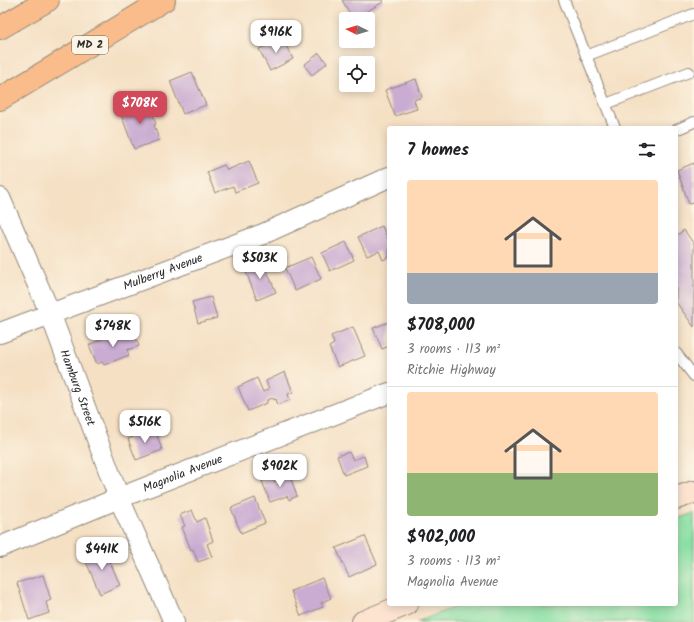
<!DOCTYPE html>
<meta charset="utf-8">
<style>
body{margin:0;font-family:Kalam,sans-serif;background:#f6f6f6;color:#202124;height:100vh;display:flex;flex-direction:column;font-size:15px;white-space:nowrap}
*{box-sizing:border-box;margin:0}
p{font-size:13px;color:#757577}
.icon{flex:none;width:22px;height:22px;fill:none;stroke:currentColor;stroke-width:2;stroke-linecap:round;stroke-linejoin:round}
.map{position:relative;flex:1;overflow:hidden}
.details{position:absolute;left:387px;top:126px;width:291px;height:480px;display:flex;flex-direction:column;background:#fff;border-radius:4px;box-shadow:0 2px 10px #0003}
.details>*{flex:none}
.needle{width:26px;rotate:275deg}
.fabs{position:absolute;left:339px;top:12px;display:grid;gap:8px}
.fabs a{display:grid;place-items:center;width:36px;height:36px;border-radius:4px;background:#fff;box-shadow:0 2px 10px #0003;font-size:20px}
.price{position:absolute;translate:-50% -34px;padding:0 9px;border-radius:8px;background:#fff;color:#222;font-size:13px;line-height:26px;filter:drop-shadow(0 1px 2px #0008)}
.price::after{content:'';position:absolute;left:50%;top:24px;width:12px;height:9px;margin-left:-6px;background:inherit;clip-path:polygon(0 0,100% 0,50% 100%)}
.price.active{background:#d1495b;color:#fff}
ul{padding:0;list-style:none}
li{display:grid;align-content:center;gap:8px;height:212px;padding:0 20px}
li+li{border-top:1px solid #e0e0e0}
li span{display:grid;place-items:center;height:124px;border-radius:4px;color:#555}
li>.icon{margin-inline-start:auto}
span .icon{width:72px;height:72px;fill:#fffc;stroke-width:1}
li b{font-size:17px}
h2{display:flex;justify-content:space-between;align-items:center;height:48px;padding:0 20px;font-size:17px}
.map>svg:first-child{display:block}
</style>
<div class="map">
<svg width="694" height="622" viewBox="0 0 694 622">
<rect width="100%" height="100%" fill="#fcf5e5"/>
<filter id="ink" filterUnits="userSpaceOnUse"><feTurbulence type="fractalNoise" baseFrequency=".025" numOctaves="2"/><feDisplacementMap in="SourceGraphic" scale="8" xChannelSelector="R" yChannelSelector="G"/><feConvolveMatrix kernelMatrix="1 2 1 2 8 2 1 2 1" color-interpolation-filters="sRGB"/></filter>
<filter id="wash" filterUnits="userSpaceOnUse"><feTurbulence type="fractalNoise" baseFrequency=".012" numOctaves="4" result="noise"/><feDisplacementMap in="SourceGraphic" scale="16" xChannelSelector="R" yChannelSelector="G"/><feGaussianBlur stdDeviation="0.9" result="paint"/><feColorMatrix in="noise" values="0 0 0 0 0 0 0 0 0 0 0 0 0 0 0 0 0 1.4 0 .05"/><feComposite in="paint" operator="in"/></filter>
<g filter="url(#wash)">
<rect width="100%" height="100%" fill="#f5e0c4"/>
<polygon fill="#88e0a4" stroke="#5a8668" points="694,513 694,622 417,622 462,604 676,604 676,519"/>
<g id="blocks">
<g fill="#caacd2">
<polygon points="342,0 382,0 383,2 353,19"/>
<polygon points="282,38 293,59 270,71 259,49"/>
<polygon points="319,53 327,63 312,75 304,65"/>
<polygon points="192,72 206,105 183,114 170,81"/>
<polygon points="416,79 422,97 414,100 417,109 395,116 385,90"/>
<polygon points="148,101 156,124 154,125 159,140 134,149 120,112"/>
<polygon points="249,161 258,183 235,192 233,186 215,193 207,172 224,165 227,170"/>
<polygon points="694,163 694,203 689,204 677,170"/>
<polygon points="382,226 389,242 389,257 383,260 379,251 367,256 358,237"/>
<polygon points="684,230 694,244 694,327 676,302 676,236"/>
<polygon points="346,242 354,260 330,271 322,253"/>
<polygon points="311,257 321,279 295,291 285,268"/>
<polygon points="255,261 257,267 264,264 276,292 257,300 246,272 247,271 245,265"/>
<polygon points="211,297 217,318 198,323 192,302"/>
<polygon points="389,322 389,346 382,349 373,328"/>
<polygon points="353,327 365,356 338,367 329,347 334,344 331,336"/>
<polygon points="120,331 122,337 134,333 139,346 127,350 129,355 104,365 102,362 97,364 89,345"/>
<polygon points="285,372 293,392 288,394 290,400 278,405 276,399 274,400 273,398 267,400 267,403 248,411 238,387 257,378 263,392 269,389 266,381"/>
<polygon points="155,429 162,450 136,460 128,439"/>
<polygon points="349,452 353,460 364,456 367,466 344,475 337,456"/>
<polygon points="284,473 285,478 290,476 297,496 289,500 287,496 270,502 262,481 272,478 274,482 278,480 276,476"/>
<polygon points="255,498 265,523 241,533 231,508"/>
<polygon points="192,510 197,522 205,518 213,541 207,544 212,557 198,562 193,549 191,550 182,527 185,526 180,515"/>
<polygon points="365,536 377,564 349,577 336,548"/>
<polygon points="104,548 120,585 100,594 84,557"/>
<polygon points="43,575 51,600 46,602 49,613 29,620 17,583"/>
<polygon points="322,578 331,598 321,603 323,607 301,616 291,591"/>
</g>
</g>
</g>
<g filter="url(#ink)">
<use href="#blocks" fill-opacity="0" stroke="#908678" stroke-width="1"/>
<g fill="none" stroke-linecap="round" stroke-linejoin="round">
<defs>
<g id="lane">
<polyline points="564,0 615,128"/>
<polyline points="586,56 694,14"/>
<polyline points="606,104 689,72"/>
<polyline points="676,130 694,122"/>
<polyline points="676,353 694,376"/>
</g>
<g id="street">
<path id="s1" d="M0,198L50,313L119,498L174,622"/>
<path id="s2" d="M0,333L263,234L389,177"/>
<path id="s3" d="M0,547L119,498L389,393"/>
</g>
<g id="secondary">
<polyline points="676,498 694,492"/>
<polyline points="363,622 407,604"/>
</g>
<g id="highway">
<polyline points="0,28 48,0"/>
<polyline points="0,99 164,0"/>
</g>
</defs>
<use href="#lane" stroke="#908678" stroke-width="12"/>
<use href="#street" stroke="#908678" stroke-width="22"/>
<use href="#secondary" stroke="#908678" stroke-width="24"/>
<use href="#highway" stroke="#908678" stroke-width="24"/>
<use href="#lane" stroke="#fff" stroke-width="10"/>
<use href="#street" stroke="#fff" stroke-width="20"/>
<use href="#secondary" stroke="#fde4d1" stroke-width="22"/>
<use href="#highway" stroke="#fabc8b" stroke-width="22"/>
</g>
</g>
<g text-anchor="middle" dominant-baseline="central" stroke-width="4" stroke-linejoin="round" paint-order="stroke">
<rect fill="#fcf5e5" stroke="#6a6863" stroke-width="1" x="72" y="36" width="36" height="18" rx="3"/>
<g font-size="11" font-weight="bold" fill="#2b2b2b">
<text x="90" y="45">MD 2</text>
</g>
<g font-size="12" fill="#2b2b2b" stroke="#fcf5e5">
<text stroke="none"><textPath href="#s2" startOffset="174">Mulberry Avenue</textPath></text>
<text stroke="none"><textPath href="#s1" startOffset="205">Hamburg Street</textPath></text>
<text stroke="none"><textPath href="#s3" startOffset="197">Magnolia Avenue</textPath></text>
</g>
</g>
</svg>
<div class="fabs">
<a><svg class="needle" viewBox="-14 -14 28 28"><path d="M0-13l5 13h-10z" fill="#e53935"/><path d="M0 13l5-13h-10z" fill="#757577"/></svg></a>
<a><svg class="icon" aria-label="locate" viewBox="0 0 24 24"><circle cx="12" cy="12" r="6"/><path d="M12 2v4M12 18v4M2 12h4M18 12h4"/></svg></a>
</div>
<b class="price" style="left:276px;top:54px">$916K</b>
<b class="price active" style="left:140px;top:125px">$708K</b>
<b class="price" style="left:260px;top:280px">$503K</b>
<b class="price" style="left:113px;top:348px">$748K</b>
<b class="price" style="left:145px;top:444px">$516K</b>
<b class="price" style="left:280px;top:488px">$902K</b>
<b class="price" style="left:102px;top:571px">$441K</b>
<section class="details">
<h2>7 homes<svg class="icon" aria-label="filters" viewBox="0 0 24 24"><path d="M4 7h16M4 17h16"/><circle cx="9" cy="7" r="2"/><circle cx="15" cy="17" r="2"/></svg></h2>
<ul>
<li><span style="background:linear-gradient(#ffd9b3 75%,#9aa5b1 0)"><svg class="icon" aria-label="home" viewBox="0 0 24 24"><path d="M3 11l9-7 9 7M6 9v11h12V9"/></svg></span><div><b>$708,000</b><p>3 rooms · 113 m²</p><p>Ritchie Highway</p></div></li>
<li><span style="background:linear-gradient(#ffd9b3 65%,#8fb573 0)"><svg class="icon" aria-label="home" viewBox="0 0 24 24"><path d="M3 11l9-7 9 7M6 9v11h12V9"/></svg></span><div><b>$902,000</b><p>3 rooms · 113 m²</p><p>Magnolia Avenue</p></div></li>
</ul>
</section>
</div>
